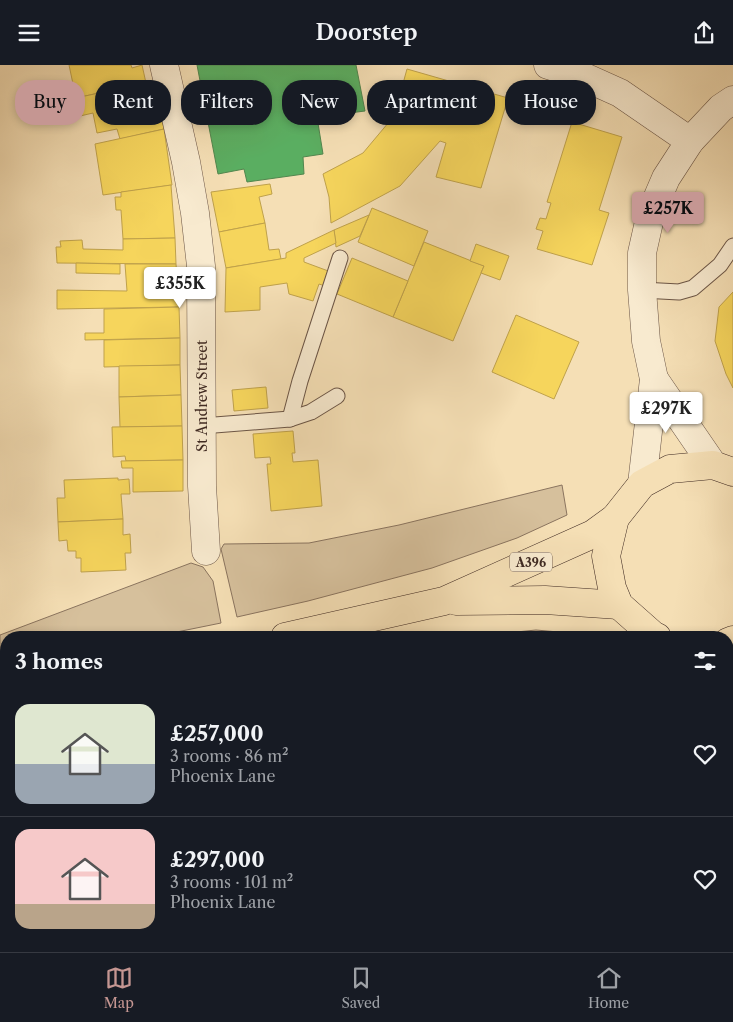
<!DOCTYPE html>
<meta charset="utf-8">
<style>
body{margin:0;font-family:"Libre Caslon Text",serif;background:#20242c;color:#f1f3f6;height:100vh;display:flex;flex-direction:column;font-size:19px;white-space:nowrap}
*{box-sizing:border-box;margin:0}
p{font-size:16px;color:#9ea1a6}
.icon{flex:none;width:28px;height:28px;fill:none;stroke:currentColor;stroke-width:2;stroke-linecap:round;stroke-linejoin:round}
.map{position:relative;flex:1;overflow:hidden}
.panel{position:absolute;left:0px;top:566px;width:734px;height:321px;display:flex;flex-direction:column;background:#171b24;border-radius:20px 20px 0 0;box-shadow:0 2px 8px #0003}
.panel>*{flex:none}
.hud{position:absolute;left:15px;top:15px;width:704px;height:45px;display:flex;gap:10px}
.price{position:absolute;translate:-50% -42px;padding:0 11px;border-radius:5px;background:#fff;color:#222;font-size:16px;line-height:32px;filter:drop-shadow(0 1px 2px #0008)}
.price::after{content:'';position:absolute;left:50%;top:30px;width:15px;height:11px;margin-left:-8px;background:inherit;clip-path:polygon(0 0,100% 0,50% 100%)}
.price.current{background:#c59692;color:#111}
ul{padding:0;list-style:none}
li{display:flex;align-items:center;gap:15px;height:125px;padding:0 15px}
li+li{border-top:1px solid #363941}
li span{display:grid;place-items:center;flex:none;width:140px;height:100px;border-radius:15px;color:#555}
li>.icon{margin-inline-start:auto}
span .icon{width:60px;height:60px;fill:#fffc;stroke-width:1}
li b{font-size:21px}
h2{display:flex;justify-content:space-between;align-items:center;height:60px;padding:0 15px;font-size:21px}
.pill{padding:0 18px;border-radius:20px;background:#171b24;box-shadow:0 2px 8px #0003;font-size:18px;line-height:45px}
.pill.current{background:#c59692;color:#111}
header{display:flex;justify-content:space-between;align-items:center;height:65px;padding:0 15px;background:#171b24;font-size:22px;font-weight:600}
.menu{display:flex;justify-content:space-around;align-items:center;height:70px;border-top:1px solid #363941;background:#171b24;font-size:14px;color:#9ea1a6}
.menu a{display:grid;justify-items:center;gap:2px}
.menu .current{color:#c59692}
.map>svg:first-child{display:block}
</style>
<header><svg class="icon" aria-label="menu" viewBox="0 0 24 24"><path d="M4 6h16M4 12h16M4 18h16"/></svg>Doorstep<svg class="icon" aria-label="share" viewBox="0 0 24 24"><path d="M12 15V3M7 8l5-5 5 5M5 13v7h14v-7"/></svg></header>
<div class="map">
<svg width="733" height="887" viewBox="0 0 733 887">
<rect width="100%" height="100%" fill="#f5dfb5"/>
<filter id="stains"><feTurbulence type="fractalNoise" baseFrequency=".004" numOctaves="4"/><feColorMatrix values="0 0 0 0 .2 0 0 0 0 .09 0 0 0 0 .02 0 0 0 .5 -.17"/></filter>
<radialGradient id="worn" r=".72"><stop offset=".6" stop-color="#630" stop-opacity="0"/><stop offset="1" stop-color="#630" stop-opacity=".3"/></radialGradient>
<g fill="#d6c09c" stroke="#8a745f">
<polygon points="562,420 567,450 517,473 432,503 308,536 237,552 221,484 224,479 309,478 399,460"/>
<polygon points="191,498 203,502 213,516 221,558 152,572 6,572 6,605 0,607 0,570"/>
<polygon points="536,565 581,569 592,572 467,572"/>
<polygon points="6,670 6,738 0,738 0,671"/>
</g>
<g fill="#f6d55c" stroke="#bfa14b">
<polygon points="69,0 131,0 132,3 142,0 146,18 76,33"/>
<polygon points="407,4 508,33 481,123 436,112 446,78 440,76 400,121 331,158 329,132 323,109 363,88 394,51"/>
<polygon points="153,16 164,64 120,74 117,64 97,68 93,48 80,51 76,33"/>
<polygon points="572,57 622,72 599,145 609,148 592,200 537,184 543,166 536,164 540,153 546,154 551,138 547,137"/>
<polygon points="164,64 172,120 103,130 95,79"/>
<polygon points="270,119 272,129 259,132 265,158 219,167 211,127"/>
<polygon points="171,120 175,173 123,174 121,145 116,145 115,132 121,132 121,127"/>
<polygon points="372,143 428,166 414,201 358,177"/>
<polygon points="369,150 360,171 336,182 334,165"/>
<polygon points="265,158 269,185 279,184 281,194 226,203 219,167"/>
<polygon points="334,165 336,178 304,193 304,197 331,207 325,221 319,219 313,236 289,229 287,218 260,222 260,245 225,247 226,203 286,193 286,188"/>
<polygon points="175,173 176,199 57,198 56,182 61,182 60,176 82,175 83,184 123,185 123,174"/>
<polygon points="424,177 484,201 453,276 393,252"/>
<polygon points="476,179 509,191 500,215 481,208 484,201 470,196"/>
<polygon points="352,193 408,216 393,252 337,229"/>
<polygon points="76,198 120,199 120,209 76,208"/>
<polygon points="125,199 176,199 179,242 57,244 57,225 127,226"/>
<polygon points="733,227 733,323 726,309 715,276 719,242"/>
<polygon points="179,242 180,273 85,275 85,268 104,268 104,244"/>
<polygon points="516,250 579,277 554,334 492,307"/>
<polygon points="180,273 180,300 104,302 104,275"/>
<polygon points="180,300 181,330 119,332 119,301"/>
<polygon points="266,322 268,343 234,346 232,325"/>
<polygon points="181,330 182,361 120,362 119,332"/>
<polygon points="182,361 183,395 126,396 125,391 113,392 112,362"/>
<polygon points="293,366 295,388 292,388 293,397 318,395 322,441 271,446 267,399 271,399 270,392 255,393 253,369"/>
<polygon points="183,395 183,426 133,427 133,403 122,403 121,396"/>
<polygon points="118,413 118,415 129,414 130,429 121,429 123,454 58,457 57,433 65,433 64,415"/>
<polygon points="123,454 123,470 130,469 131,488 125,488 126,505 81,507 81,493 76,493 76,486 68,486 67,475 59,476 58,457"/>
<polygon points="205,881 354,881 354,884 364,885 364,887 204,887"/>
<polygon points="452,881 510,881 505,884 508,887 449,887"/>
<polygon points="513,881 546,881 550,887 516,887"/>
<polygon points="546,881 576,881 579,887 550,887"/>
<polygon points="576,881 598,881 589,887 579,887"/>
</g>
<polygon fill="#5aae61" stroke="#52864e" points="197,0 356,0 365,46 317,52 323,89 303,92 304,109 247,117 244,104 218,109"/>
<g fill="#8c8c6e" stroke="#756e57">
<rect x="0" y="797" width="6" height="28"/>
<polygon points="6,860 6,881 12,881 12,887 0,887 0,861"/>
<rect x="12" y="881" width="15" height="6"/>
<polygon points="27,881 41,881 42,887 27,887"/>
</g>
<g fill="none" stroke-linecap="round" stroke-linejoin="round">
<defs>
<g id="service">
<polyline points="642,225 679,227 693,223 720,200 733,181"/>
<polyline points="290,354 300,316 340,193"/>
<polyline points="202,361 290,354 311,347 337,331"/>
</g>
<g id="minor">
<polyline points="164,0 186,97 195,148 201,201 202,421 206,486"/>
<polyline points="548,0 580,10 620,28 690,76"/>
<polyline points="654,314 713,400"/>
<polyline points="642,419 654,314 646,276 642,225 642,188 651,148 666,113 690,76 721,43 733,35"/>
<polyline points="728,710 733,675"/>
<polyline points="728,723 733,749"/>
<polyline points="728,851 733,851"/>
<polyline points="166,887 167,881"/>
<polyline points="667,887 673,881"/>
</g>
<g id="primary">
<polyline points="615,453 606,491 612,523 619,540 654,571 657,572"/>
<polyline points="456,536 545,535 619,540"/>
<polyline points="285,572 444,536 593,469 615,453 642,419 670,404 713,400 733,407"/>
<polyline points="728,577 733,575"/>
<polyline points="0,639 6,638"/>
</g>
</defs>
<use href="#service" stroke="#6c5647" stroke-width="17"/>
<use href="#minor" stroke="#6c5647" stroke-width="29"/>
<use href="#primary" stroke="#3e2922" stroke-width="29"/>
<use href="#service" stroke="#f8eacf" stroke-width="15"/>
<use href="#minor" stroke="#f8eacf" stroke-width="28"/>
<use href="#primary" stroke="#f5dfb5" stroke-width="28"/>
</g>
<g text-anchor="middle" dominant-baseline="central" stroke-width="5" stroke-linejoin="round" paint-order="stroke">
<rect fill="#f8eacf" stroke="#766356" stroke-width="1" x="510" y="487.5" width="42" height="19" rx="4"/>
<g font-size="12" font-weight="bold" fill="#3e2922">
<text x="531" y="497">A396</text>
</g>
<g font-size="14" fill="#3e2922" stroke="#f8eacf">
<text transform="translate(202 331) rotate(-90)">St Andrew Street</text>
</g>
</g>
<rect width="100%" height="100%" filter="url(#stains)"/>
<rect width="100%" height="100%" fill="url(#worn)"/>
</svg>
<b class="price current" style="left:668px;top:169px">£257K</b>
<b class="price" style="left:180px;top:244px">£355K</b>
<b class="price" style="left:666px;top:369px">£297K</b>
<div class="hud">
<a class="pill current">Buy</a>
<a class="pill">Rent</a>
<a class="pill">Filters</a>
<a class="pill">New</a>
<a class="pill">Apartment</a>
<a class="pill">House</a>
</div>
<section class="panel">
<h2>3 homes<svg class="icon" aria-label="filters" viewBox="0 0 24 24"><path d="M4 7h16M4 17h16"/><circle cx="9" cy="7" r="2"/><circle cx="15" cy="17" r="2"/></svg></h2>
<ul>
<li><span style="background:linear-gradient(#dfe7d0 60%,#9aa5b1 0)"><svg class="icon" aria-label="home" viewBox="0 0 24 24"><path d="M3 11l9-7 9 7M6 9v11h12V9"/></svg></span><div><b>£257,000</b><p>3 rooms · 86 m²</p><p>Phoenix Lane</p></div><svg class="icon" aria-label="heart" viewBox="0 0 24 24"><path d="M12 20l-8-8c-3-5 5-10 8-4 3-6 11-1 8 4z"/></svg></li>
<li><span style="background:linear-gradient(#f6c9c9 75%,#b9a48a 0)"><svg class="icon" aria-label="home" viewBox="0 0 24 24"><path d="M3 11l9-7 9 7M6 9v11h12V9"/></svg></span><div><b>£297,000</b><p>3 rooms · 101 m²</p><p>Phoenix Lane</p></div><svg class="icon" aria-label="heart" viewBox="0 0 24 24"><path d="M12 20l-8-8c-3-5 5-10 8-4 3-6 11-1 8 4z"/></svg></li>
</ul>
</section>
</div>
<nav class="menu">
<a class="current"><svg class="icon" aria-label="map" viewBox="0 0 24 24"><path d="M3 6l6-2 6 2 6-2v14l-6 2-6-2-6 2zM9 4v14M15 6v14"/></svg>Map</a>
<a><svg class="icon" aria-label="saved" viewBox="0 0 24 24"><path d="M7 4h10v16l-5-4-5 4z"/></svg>Saved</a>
<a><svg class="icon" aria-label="home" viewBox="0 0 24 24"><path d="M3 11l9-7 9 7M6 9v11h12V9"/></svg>Home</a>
</nav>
